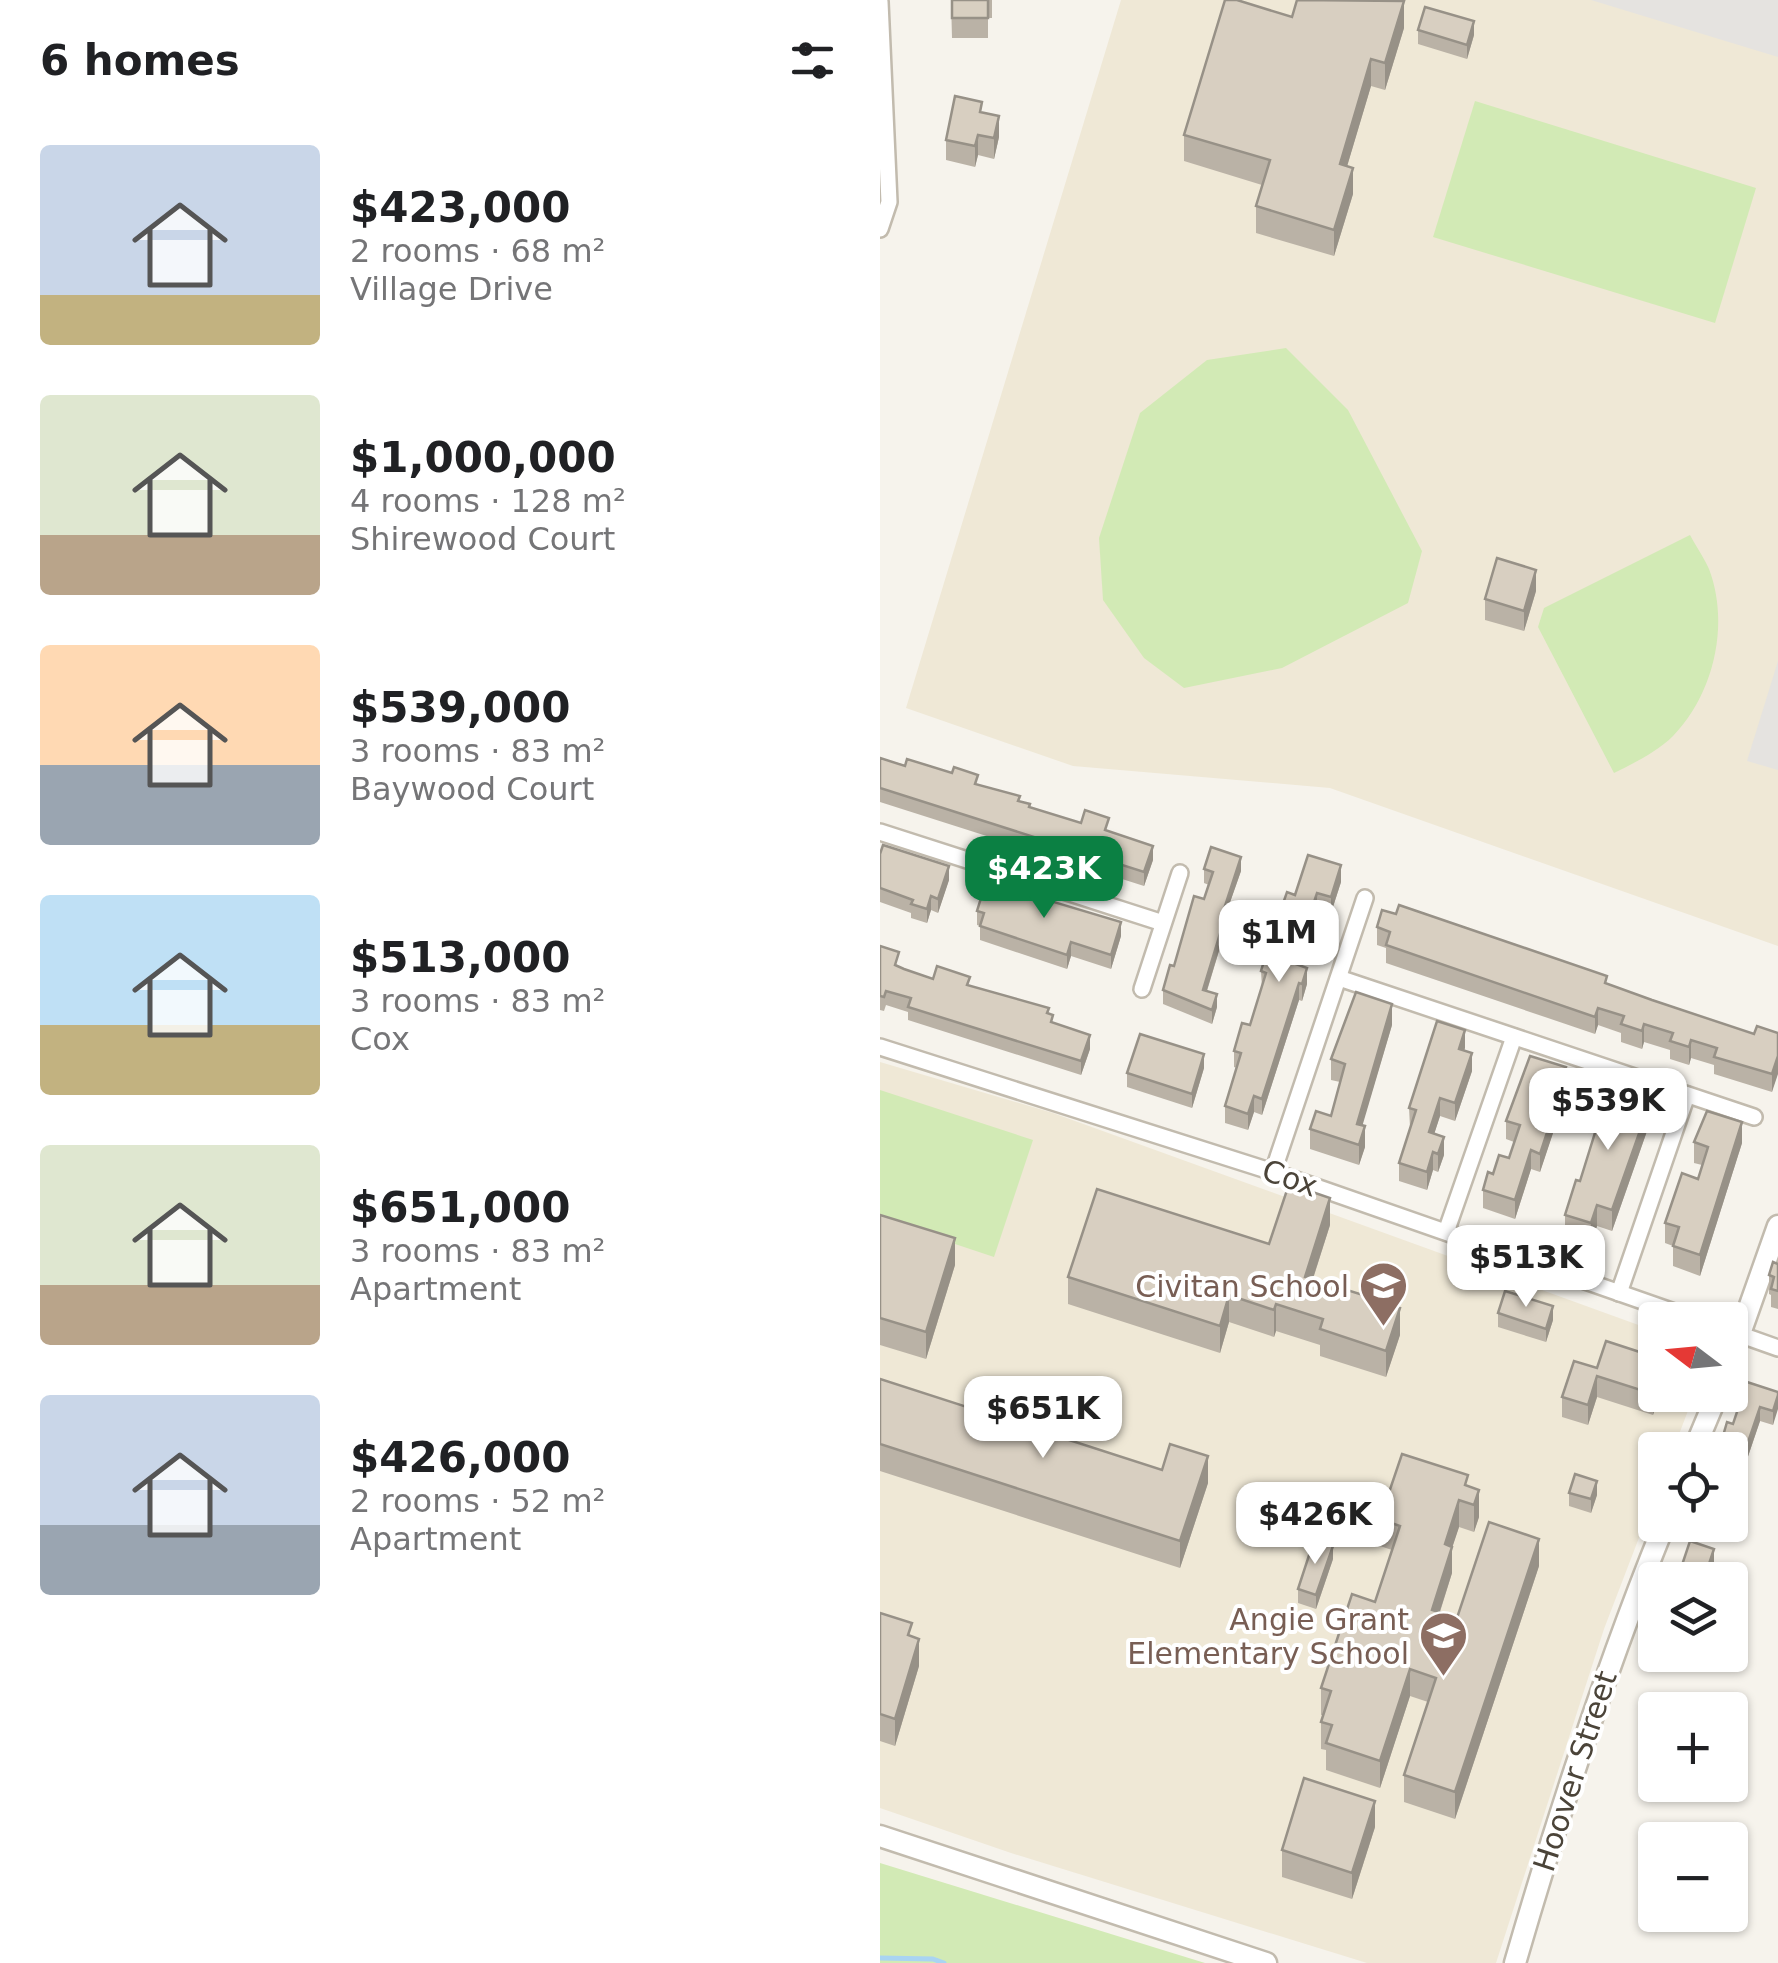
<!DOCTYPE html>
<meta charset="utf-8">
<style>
body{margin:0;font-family:"DejaVu Sans",sans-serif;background:#f2f2f2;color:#202124;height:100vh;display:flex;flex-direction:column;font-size:38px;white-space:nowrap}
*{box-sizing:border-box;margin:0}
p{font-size:32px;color:#757577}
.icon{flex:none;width:55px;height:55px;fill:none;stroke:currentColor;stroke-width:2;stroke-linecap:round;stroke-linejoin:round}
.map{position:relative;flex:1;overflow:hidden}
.details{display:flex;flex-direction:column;background:#fff;width:880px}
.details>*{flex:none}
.needle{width:65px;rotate:286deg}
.buttons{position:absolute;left:758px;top:1302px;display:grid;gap:20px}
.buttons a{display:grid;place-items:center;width:110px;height:110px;border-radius:10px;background:#fff;box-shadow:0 2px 8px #0004;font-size:50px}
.price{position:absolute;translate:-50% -85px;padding:0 22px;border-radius:20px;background:#fff;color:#222;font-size:32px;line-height:65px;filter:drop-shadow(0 2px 5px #0008)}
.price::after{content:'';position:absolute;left:50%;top:60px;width:30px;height:22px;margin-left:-15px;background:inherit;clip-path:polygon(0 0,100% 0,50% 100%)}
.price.current{background:#0b8043;color:#fff}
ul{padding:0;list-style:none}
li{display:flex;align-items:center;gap:30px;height:250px;padding:0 40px}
li span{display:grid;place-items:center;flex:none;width:280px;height:200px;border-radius:10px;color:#555}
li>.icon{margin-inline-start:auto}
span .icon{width:120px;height:120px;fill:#fffc;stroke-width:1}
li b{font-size:42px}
h2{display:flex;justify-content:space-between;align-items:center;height:120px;padding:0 40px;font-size:42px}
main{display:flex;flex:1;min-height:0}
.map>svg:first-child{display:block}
</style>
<main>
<section class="details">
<h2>6 homes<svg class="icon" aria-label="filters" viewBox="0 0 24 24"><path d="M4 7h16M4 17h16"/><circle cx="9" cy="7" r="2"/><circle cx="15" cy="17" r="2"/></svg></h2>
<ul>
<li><span style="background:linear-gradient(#c9d6e8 75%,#c2b280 0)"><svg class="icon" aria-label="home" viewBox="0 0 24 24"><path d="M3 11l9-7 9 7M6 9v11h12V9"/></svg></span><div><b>$423,000</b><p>2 rooms · 68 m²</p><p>Village Drive</p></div></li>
<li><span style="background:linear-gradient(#dfe7d0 70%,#b9a48a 0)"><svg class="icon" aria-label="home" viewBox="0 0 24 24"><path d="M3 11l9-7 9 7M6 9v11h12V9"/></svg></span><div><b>$1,000,000</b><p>4 rooms · 128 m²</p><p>Shirewood Court</p></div></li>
<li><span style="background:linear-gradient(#ffd9b3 60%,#9aa5b1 0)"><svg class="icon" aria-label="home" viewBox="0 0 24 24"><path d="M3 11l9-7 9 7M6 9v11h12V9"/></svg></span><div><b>$539,000</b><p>3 rooms · 83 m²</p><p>Baywood Court</p></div></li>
<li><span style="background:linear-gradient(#bfe0f5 65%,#c2b280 0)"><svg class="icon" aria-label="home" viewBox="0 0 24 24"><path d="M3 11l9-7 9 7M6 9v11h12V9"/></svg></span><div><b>$513,000</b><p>3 rooms · 83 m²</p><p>Cox</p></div></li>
<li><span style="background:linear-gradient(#dfe7d0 70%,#b9a48a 0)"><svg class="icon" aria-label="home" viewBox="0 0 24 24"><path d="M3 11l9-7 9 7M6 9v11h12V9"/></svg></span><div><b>$651,000</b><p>3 rooms · 83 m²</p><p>Apartment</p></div></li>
<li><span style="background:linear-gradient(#c9d6e8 65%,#9aa5b1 0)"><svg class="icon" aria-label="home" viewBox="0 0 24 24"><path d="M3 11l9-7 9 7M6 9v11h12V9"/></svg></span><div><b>$426,000</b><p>2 rooms · 52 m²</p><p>Apartment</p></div></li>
</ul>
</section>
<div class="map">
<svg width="898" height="1963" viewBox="0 0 898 1963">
<rect width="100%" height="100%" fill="#f6f3ec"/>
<g fill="#efe8d6">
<polygon points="241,0 898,0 898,946 450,788 193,766 26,708"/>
<polygon points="0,1062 173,1113 775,1331 775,1395 814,1395 793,1450 775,1450 775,1496 724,1629 616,1963 487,1963 131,1853 0,1808"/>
</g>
<g fill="#d2eab5">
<polygon points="595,101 876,188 835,323 553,237"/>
<polygon points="406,348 468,410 542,551 528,603 402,668 304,688 264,658 223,600 219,538 260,413 327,360"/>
<path d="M810,535C816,546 824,558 829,569C850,624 834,694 793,736C777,752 754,763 734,773L658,627L664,608Z"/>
<polygon points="0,1090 153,1140 114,1257 0,1219"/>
<polygon points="0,1863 325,1963 0,1963"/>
</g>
<g fill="#e5e3e0">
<polygon points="711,0 898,0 898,57"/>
<polygon points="898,661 898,770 867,761"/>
</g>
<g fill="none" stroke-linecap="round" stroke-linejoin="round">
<polyline stroke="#a9d4f2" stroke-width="5" points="0,1958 53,1959 64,1963"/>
<defs>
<g id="minor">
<polyline points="0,2 9,202 0,229"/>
<polyline points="0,832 283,923"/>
<polyline points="459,978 874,1117"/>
<polyline points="262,989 300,873"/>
<polyline points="0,1047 393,1172 817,1320"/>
<polyline points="393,1172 485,898"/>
<polyline points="566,1232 634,1037"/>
<polyline points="739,1293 807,1095"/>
<polyline points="850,1331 898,1348"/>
</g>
<g id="tertiary">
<polyline points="850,1362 898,1226"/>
<polyline points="814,1450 837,1395"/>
<polyline points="0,1836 386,1963"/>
<path d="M635,1963C678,1815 726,1668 784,1525"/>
</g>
</defs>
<use href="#minor" stroke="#c2bbae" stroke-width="20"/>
<use href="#tertiary" stroke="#c2bbae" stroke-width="25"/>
<use href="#minor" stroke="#fff" stroke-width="15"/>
<use href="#tertiary" stroke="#fff" stroke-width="20"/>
</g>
<g fill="#bab2a6">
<polygon points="71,0 112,0 112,18 108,18 108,38 72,38"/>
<polygon points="412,17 524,28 505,90 491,86 467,166 473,194 454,256 376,233 376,206 382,185 304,161 304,135"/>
<polygon points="538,30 594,35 587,59 538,44"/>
<polygon points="102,112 119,137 114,159 98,155 95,167 66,160 66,140"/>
<polygon points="656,591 644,631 605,620 605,599"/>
<polygon points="0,758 98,785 140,801 150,808 229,831 273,860 264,886 0,802"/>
<polygon points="0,854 69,880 58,913 51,910 47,923 31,918 31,913 0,902"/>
<polygon points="324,869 361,871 348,908 348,921 327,991 337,1007 332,1024 283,1004 283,990 324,899 329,885 324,883"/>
<polygon points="461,882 451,913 437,909 433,921 442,940 437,957 422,952 418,965 427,984 422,1001 419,1000 382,1115 374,1112 368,1130 345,1123 345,1106 357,1068 354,1067 354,1051 370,1025 382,988 381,971 415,895"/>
<polygon points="131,889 241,936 231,969 191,956 187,969 100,940 100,926 97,925 97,911"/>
<polygon points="497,927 727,984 874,1034 898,1033 892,1092 834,1074 834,1065 811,1058 809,1065 790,1059 790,1050 764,1042 762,1049 741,1042 741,1033 718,1025 715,1034 506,963 506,948 497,945"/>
<polygon points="0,946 18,967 24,969 53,979 90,986 169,1014 173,1023 210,1049 201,1075 28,1020 28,1012 6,1005 4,1011 0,1010"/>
<polygon points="512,1025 482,1125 485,1147 479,1165 430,1149 430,1129 451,1116 460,1082 451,1080 451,1059"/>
<polygon points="585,1048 584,1050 592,1071 575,1121 560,1116 554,1134 564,1155 558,1172 553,1170 547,1190 519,1181 519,1163 530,1127 529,1108"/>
<polygon points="324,1068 312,1108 247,1087 247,1073"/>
<polygon points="686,1086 687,1105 682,1119 678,1118 660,1172 651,1169 635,1219 603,1208 603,1190 613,1174 629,1158 634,1142 626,1139 626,1121"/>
<polygon points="759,1108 767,1131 732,1231 717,1226 711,1244 685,1235 685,1215 700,1181"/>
<polygon points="814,1142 862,1143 820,1276 793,1266 793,1246 785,1243 785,1223 818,1179 822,1165 814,1163"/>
<polygon points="0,1215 75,1265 46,1359 0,1345"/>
<polygon points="450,1225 433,1279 510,1305 520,1335 506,1377 440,1356 440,1345 396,1331 394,1337 349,1322 340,1353 188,1304 188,1277 389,1244"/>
<polygon points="898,1264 898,1309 891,1307 891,1295 889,1294 889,1275"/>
<polygon points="618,1313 673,1320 666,1342 618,1327"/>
<polygon points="717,1368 775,1395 779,1395 773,1415 717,1397 708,1425 682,1417 682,1397"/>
<polygon points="0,1379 282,1470 328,1483 300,1568 0,1471"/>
<polygon points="898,1392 893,1425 880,1421 852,1504 858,1520 852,1541 820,1531 820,1525 850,1525 853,1424"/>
<polygon points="588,1487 599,1517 594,1532 579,1527 572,1548 572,1573 560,1612 577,1618 659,1566 575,1819 524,1802 524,1775 548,1702 530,1696 500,1788 446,1770 446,1750 441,1749 441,1722 443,1715 441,1715 441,1688 495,1602 512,1550 500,1546 500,1519"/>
<polygon points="689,1493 717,1495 711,1513 689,1506"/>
<polygon points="453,1559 436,1609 418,1603 418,1589"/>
<polygon points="834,1563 828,1580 801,1580 801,1568"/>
<polygon points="0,1613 32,1637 39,1666 15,1746 0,1741"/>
<polygon points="495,1827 472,1899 402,1877 402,1850"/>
</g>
<g fill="#979187">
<polygon points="524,1 524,28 505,90 505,63"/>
<polygon points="594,21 594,35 587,59 587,45"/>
<polygon points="491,59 491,86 460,190 460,164"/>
<polygon points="119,116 119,137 114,159 114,138"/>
<polygon points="98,135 98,155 95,167 95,146"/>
<polygon points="473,168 473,194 454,256 454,230"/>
<polygon points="656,570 656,591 644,631 644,611"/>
<polygon points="273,846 273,860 264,886 264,872"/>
<polygon points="361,857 361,871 348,908 348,921 323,1003 323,990 345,906"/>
<polygon points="461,865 461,882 451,913 451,897"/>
<polygon points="69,866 69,880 58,913 58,899"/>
<polygon points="437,893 437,909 428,936 428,920"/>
<polygon points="51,896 51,910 47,923 47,909"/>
<polygon points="241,922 241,936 231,969 231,955"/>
<polygon points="442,924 442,940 437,957 437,941"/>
<polygon points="422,936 422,952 413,979 413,963"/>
<polygon points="191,942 191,956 187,969 187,955"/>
<polygon points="427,968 427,984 422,1001 422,984"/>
<polygon points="419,983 419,1000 382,1115 382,1099"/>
<polygon points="337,994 337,1007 332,1024 332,1010"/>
<polygon points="512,1004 512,1025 477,1144 477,1124"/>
<polygon points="718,1008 718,1025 715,1034 715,1017"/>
<polygon points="764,1024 764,1042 762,1049 762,1031"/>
<polygon points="585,1030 585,1048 579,1067 579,1049"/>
<polygon points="210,1035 210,1049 201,1075 201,1061"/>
<polygon points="811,1040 811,1058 809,1065 809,1047"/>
<polygon points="592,1053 592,1071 575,1121 575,1103"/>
<polygon points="324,1054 324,1068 312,1108 312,1094"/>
<polygon points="898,1056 898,1074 892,1092 892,1074"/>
<polygon points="686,1067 686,1086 680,1103 680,1084"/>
<polygon points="687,1086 687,1105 682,1119 682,1101"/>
<polygon points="759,1087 759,1108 753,1106"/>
<polygon points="374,1096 374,1112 368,1130 368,1114"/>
<polygon points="560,1098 560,1116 549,1150 549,1132"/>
<polygon points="678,1099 678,1118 660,1172 660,1154"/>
<polygon points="767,1111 767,1131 732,1231 732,1210"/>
<polygon points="862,1122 862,1143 820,1276 820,1255"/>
<polygon points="485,1126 485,1147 479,1165 479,1145"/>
<polygon points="564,1137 564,1155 558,1172 558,1154"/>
<polygon points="651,1150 651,1169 635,1219 635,1200"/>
<polygon points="553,1152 553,1170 547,1190 547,1172"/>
<polygon points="450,1198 450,1225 425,1303 425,1277"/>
<polygon points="717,1205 717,1226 711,1244 711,1223"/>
<polygon points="75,1238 75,1265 46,1359 46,1332"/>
<polygon points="510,1279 510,1306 502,1302"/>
<polygon points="349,1295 349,1322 340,1353 340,1326"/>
<polygon points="396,1304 396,1331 394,1337 394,1310"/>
<polygon points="673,1306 673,1320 666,1342 666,1329"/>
<polygon points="520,1308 520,1335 506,1377 506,1351"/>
<polygon points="717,1376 717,1397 708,1425 708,1405"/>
<polygon points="775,1388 775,1395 779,1395 773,1415 773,1394"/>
<polygon points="898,1395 898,1409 893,1425 893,1411"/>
<polygon points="880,1407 880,1421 850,1509 850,1495"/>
<polygon points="328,1456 328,1483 300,1568 300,1541"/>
<polygon points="717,1481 717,1495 711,1513 711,1499"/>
<polygon points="599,1490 599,1517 594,1532 594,1505"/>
<polygon points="579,1500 579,1527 572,1548 572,1573 552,1636 552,1610 565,1544"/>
<polygon points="858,1506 858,1520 852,1541 852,1527"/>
<polygon points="659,1539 659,1566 575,1819 575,1792"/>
<polygon points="453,1546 453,1559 436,1609 436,1595"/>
<polygon points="834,1549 834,1563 828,1580 825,1580"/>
<polygon points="39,1639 39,1666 15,1746 15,1719"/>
<polygon points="530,1669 530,1696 500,1788 500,1761"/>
<polygon points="495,1801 495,1827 472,1899 472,1873"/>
</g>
<g fill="#d8cfc1" stroke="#979187" stroke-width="2.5">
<rect x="72" y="0" width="36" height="18"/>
<polygon points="345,0 357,0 412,17 417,0 524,1 505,63 491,59 460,164 473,168 454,230 376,206 390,160 304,135"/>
<polygon points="545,7 594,21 587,45 538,30"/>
<polygon points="75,96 102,102 100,112 119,116 114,138 98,135 95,146 66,140"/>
<polygon points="617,558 656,570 644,611 605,599"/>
<polygon points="0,758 25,766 27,759 72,773 74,767 98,775 95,784 140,796 138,801 150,804 149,807 201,823 205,810 229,818 225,830 273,846 264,872 0,788"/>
<polygon points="3,845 69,866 58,899 51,896 47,909 31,904 33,900 0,888 0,854"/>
<polygon points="331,847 361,857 345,906 348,907 323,990 337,994 332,1010 283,990 290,965 294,966 314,896 324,899 333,872 324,869"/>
<polygon points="428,855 461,865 451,897 437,893 428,920 442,924 437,941 422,936 413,963 427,968 422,984 419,983 382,1099 374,1096 368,1114 345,1106 361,1053 354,1051 362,1023 370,1025 386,973 381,971 392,935 407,892 415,895"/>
<polygon points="107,879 131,886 130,889 241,922 231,955 191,942 187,955 100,926 104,913 97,911"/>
<polygon points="519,905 727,976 725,983 772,1000 874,1034 877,1026 898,1033 898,1056 892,1074 834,1057 837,1048 811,1040 809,1047 790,1041 793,1033 764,1024 762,1031 741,1024 744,1016 718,1008 715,1017 506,945 510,932 497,927 502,910 516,914"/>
<polygon points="0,946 19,952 15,965 24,969 53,979 57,966 90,977 87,985 169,1008 167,1013 173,1015 171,1022 210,1035 201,1061 28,1007 31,998 6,991 4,997 0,996"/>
<polygon points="476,992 512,1004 477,1124 485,1126 479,1145 430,1129 436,1111 451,1116 465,1064 451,1059"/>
<polygon points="557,1021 585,1030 579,1049 592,1053 575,1103 560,1098 549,1132 564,1137 558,1154 553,1152 547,1172 519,1163 536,1110 529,1108"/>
<polygon points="260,1034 324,1054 312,1094 247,1073"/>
<polygon points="650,1056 686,1067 680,1084 687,1086 682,1101 678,1099 660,1154 651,1150 635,1200 603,1190 608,1172 613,1174 619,1155 629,1158 640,1125 626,1121"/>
<polygon points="732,1078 759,1087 753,1106 767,1111 732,1210 717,1205 711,1223 685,1215 696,1180 700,1181"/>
<polygon points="827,1111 862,1122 820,1255 793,1246 799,1227 785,1223 802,1173 818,1179 828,1147 814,1142"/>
<polygon points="409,1184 450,1198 425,1277 486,1296 493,1274 510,1279 502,1302 520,1308 506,1351 440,1329 443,1319 396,1304 394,1310 349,1295 340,1326 188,1277 217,1189 389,1244"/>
<polygon points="0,1215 75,1238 46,1332 0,1318"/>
<polygon points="893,1262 898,1264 898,1291 891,1289 894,1277 889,1275"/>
<polygon points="625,1291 673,1306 666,1329 618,1313"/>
<polygon points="726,1341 775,1357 775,1388 773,1394 717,1376 708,1405 682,1397 694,1361 717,1368"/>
<polygon points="0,1379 282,1470 290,1444 328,1456 300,1541 0,1444"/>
<polygon points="867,1382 898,1392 898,1395 893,1411 880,1407 850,1495 850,1450 839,1450 847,1422 853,1424"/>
<polygon points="522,1454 588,1475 585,1485 599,1490 594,1505 579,1500 565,1544 572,1547 552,1610 577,1618 609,1522 659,1539 575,1792 524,1775 556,1678 530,1669 500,1761 446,1743 452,1725 441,1722 451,1691 441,1688 472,1594 495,1602 520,1526 500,1519"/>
<polygon points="695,1474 717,1481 711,1499 689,1493"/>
<polygon points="850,1503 858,1506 852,1527 846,1525 850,1525"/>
<polygon points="434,1540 453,1546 436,1595 418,1589"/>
<polygon points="810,1541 834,1549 825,1576 801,1568"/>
<polygon points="0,1613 32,1623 28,1635 39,1639 15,1719 0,1714"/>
<polygon points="424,1778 495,1801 472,1873 402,1850"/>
</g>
<defs>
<symbol id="school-pin" viewBox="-11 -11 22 30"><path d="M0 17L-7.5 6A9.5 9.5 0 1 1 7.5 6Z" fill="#8d6e63" stroke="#fff"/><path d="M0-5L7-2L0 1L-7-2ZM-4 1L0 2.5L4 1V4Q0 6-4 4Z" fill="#fff"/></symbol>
</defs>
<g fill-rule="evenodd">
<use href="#school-pin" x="476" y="1258" width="55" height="75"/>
<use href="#school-pin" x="536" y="1608" width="55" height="75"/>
</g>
<g text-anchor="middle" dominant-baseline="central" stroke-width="8" stroke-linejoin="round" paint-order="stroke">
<g font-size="30" fill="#4b4439" stroke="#fff">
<text transform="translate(410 1178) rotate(19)">Cox</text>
<text transform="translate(695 1771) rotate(-72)">Hoover Street</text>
</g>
<g font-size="30" fill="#785e54" stroke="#fff" text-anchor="end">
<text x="469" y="1286">Civitan School</text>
<text x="529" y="1619">Angie Grant<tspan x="529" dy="34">Elementary School</tspan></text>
</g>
</g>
</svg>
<div class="buttons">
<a><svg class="needle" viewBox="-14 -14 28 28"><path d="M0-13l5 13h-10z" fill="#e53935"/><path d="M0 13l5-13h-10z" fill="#757577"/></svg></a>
<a><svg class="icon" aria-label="locate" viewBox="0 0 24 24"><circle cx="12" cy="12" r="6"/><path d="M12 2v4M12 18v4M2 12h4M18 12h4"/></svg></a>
<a><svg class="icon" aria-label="layers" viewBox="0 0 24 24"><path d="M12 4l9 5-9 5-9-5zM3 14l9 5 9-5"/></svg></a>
<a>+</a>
<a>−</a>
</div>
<b class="price current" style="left:164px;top:921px">$423K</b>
<b class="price" style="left:399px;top:985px">$1M</b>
<b class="price" style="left:728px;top:1153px">$539K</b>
<b class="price" style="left:646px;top:1310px">$513K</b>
<b class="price" style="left:163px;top:1461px">$651K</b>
<b class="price" style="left:435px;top:1567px">$426K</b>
</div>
</main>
